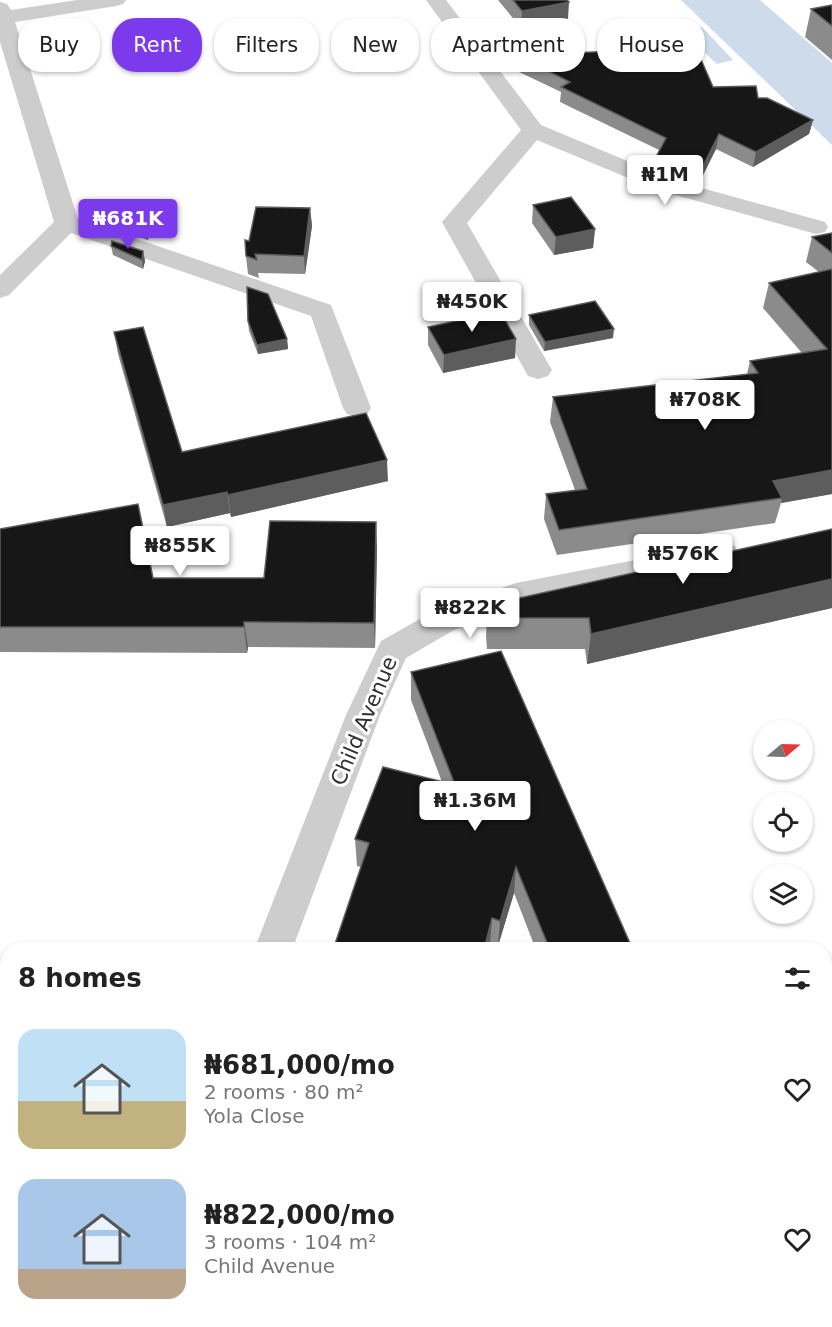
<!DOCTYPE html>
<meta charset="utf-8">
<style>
body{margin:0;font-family:"DejaVu Sans",sans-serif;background:#f6f6f6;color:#222;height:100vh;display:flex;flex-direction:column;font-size:22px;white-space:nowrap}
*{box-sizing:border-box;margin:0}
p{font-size:20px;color:#767676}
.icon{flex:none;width:33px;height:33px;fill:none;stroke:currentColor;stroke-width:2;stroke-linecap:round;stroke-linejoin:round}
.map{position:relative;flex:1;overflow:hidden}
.drawer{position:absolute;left:0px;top:942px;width:832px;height:386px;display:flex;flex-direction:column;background:#fff;border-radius:24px 24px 0 0;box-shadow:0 2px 4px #0004}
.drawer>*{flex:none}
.hud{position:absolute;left:18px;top:18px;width:796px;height:54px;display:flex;gap:12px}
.needle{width:39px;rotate:71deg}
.fabs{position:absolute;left:753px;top:720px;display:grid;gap:12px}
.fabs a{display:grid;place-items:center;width:60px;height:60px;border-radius:50%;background:#fff;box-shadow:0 2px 4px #0004;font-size:30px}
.price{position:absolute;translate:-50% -51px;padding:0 14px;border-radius:6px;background:#fff;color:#222;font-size:20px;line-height:39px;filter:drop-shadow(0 2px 3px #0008)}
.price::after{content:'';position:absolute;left:50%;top:36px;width:18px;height:14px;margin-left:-9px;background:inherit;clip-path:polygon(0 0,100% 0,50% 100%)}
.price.selected{background:#7c3aed;color:#fff}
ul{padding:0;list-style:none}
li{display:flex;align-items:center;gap:18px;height:150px;padding:0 18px}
li span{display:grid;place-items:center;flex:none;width:168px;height:120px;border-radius:18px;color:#555}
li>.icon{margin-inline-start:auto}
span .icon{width:72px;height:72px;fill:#fffc;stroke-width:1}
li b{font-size:26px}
h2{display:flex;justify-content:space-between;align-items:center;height:72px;padding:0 18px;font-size:26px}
.chip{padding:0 21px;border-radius:24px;background:#fff;box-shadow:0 2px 4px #0004;font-size:21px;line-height:54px}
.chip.selected{background:#7c3aed;color:#fff}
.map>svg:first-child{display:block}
</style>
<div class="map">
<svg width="832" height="1327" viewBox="0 0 832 1327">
<rect width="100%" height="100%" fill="#fff"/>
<g fill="#cddbea">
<polygon points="681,0 760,0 832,63 832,145"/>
<polygon points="702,27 733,60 717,64 692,41 669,44 660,34"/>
</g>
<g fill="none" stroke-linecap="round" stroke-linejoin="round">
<g fill="#cdcdcd" fill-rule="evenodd">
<polygon points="77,0 126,0 123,4 116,6 15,22 78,219 331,305 371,408 367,414 357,417 347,414 343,408 311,316 71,233 9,295 0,298 0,275 54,222 0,42 0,2 7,4 11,10"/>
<polygon points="426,0 446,0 541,125 673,180 825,222 828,227 825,232 816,234 657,190 537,140 467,223 552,370 548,376 538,379 528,376 442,222 521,130"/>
<polygon points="724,543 735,546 739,554 735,562 520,606 454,630 406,658 380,715 292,950 254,950 346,715 381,641 432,612 516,583"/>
<polygon points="20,1320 69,1320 66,1327 17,1327"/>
<polygon points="450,1320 498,1320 501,1327 453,1327"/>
</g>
</g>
<g fill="#8b8b8b">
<polygon points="498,0 567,0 568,19 521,28"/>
<polygon points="832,5 832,60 805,37 811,9"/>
<polygon points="516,55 713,87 758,98 813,120 809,134 753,167 716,149 700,181 663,173 655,170 657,155 659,150 560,102 561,92 515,70"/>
<polygon points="533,205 595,229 593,248 554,255 532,223"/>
<polygon points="310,208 312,226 305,274 258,273 259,278 248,274 246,256 249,241"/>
<polygon points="151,220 148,240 118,230 116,221"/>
<polygon points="832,233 832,494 781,503 775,523 557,555 544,519 546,494 575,490 550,422 553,397 747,374 750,361 802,353 763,308 769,283 819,272 806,262 812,237"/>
<polygon points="111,246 143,251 145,261 143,269 113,255"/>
<polygon points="529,315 613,338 544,351 529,325"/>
<polygon points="248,321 287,339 288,349 258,354 249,331"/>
<polygon points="428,327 515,358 443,373 428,345"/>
<polygon points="114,332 182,452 388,481 231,517 230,513 167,527 118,354"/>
<polygon points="0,529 153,578 264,578 377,547 375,648 248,647 247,653 0,652"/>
<polygon points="832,529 832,608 587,664 585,649 487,649 486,636 488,605"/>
<polygon points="411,672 633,950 536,950 514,893 498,946 490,944 361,867 357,866 355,839 442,782 411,700"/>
<polygon points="538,1320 626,1320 629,1327 541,1327"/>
<polygon points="682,1320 797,1320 800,1327 685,1327"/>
</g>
<g fill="#5d5d5d">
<polygon points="569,2 568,19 521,28 522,11"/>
<polygon points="813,120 809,134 753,167 756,152"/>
<polygon points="719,134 716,149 700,181 703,166"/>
<polygon points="310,208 312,226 305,274 304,256"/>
<polygon points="150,210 151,220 148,240 146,231"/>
<polygon points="595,229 593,248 554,255 556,237"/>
<polygon points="143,251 145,261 143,269 142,260"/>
<polygon points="614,329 613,338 544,351 545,342"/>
<polygon points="287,339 288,349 258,354 257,345"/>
<polygon points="516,339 515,358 443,373 444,355"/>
<polygon points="387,460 388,481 231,517 228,495"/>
<polygon points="832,470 832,494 781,503 782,498 773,481"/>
<polygon points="227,492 230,513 167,527 163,505"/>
<polygon points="376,522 377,547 375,648 374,623"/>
<polygon points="832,579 832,608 587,664 591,634"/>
<polygon points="244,622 248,647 247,653 244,627"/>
<polygon points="516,867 514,893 498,946 500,921"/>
<polygon points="492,918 490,944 489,950 484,950"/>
</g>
<g fill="#171717" stroke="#5d5d5d" stroke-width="1.5">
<polygon points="513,0 567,0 569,2 522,11"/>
<polygon points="832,5 832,26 811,9"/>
<polygon points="696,48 713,87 756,86 758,98 767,98 813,120 756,152 719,134 703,166 665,158 657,155 666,138 561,87 570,82 516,55"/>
<polygon points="571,197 595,229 556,237 533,205"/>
<polygon points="256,207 310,208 304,256 255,254 257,260 246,256 245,240 249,241"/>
<polygon points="150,210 146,231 116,221 118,211"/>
<polygon points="832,233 832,253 812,237"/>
<polygon points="112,241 143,251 142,260 111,246"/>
<polygon points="832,269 832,470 773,481 782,498 559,530 546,494 587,489 553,397 758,373 750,361 827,349 769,283"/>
<polygon points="247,287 268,294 287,339 257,345 248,321"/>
<polygon points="595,301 614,329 545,342 529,315"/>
<polygon points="501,313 516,339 444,355 428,327 489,314"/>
<polygon points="143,327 182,452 366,413 387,460 228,495 227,492 163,505 114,332"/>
<polygon points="138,504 153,578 264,578 270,521 376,522 374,623 244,622 244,627 0,627 0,529"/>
<polygon points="832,529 832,579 591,634 589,618 489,618 488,605"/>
<polygon points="501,651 633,950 550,950 516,867 500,921 492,918 484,950 333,950 369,843 355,839 383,767 455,785 411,672"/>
<polygon points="266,1320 403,1320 404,1327 265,1327"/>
<polygon points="547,1320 626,1320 629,1327 550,1327"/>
<polygon points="698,1320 797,1320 800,1327 701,1327"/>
</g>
<g text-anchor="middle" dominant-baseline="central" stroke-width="6" stroke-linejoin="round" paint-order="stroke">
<g font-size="21" fill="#303030" stroke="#fff">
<text transform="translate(364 721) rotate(-67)">Child Avenue</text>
</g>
</g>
</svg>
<div class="fabs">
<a><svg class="needle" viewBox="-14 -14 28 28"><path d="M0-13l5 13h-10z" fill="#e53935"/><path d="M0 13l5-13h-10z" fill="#767676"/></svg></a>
<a><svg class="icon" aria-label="locate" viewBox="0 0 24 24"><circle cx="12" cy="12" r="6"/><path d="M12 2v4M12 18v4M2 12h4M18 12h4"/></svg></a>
<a><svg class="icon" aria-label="layers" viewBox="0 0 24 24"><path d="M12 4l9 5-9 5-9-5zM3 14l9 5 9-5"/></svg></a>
</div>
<b class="price" style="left:665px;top:206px">₦1M</b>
<b class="price selected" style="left:128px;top:250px">₦681K</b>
<b class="price" style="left:472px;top:333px">₦450K</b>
<b class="price" style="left:705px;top:431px">₦708K</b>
<b class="price" style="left:180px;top:577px">₦855K</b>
<b class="price" style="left:683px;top:585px">₦576K</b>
<b class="price" style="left:470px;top:639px">₦822K</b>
<b class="price" style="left:475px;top:832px">₦1.36M</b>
<div class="hud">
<a class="chip">Buy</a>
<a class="chip selected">Rent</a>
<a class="chip">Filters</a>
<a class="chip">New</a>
<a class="chip">Apartment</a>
<a class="chip">House</a>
</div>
<section class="drawer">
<h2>8 homes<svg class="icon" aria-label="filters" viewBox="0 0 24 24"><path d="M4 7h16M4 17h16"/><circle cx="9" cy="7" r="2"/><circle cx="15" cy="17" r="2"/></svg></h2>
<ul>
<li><span style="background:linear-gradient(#bfe0f5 60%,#c2b280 0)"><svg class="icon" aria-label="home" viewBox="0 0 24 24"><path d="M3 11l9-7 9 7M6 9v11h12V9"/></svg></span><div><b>₦681,000/mo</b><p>2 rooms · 80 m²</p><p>Yola Close</p></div><svg class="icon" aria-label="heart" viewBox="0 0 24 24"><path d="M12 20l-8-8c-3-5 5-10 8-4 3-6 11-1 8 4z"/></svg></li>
<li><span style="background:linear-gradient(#a9c7e8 75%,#b9a48a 0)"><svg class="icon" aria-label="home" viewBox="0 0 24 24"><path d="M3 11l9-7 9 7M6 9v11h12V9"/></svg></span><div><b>₦822,000/mo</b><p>3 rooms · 104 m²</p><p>Child Avenue</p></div><svg class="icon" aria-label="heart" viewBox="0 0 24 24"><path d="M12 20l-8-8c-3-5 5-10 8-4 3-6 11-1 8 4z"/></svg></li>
</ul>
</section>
</div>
